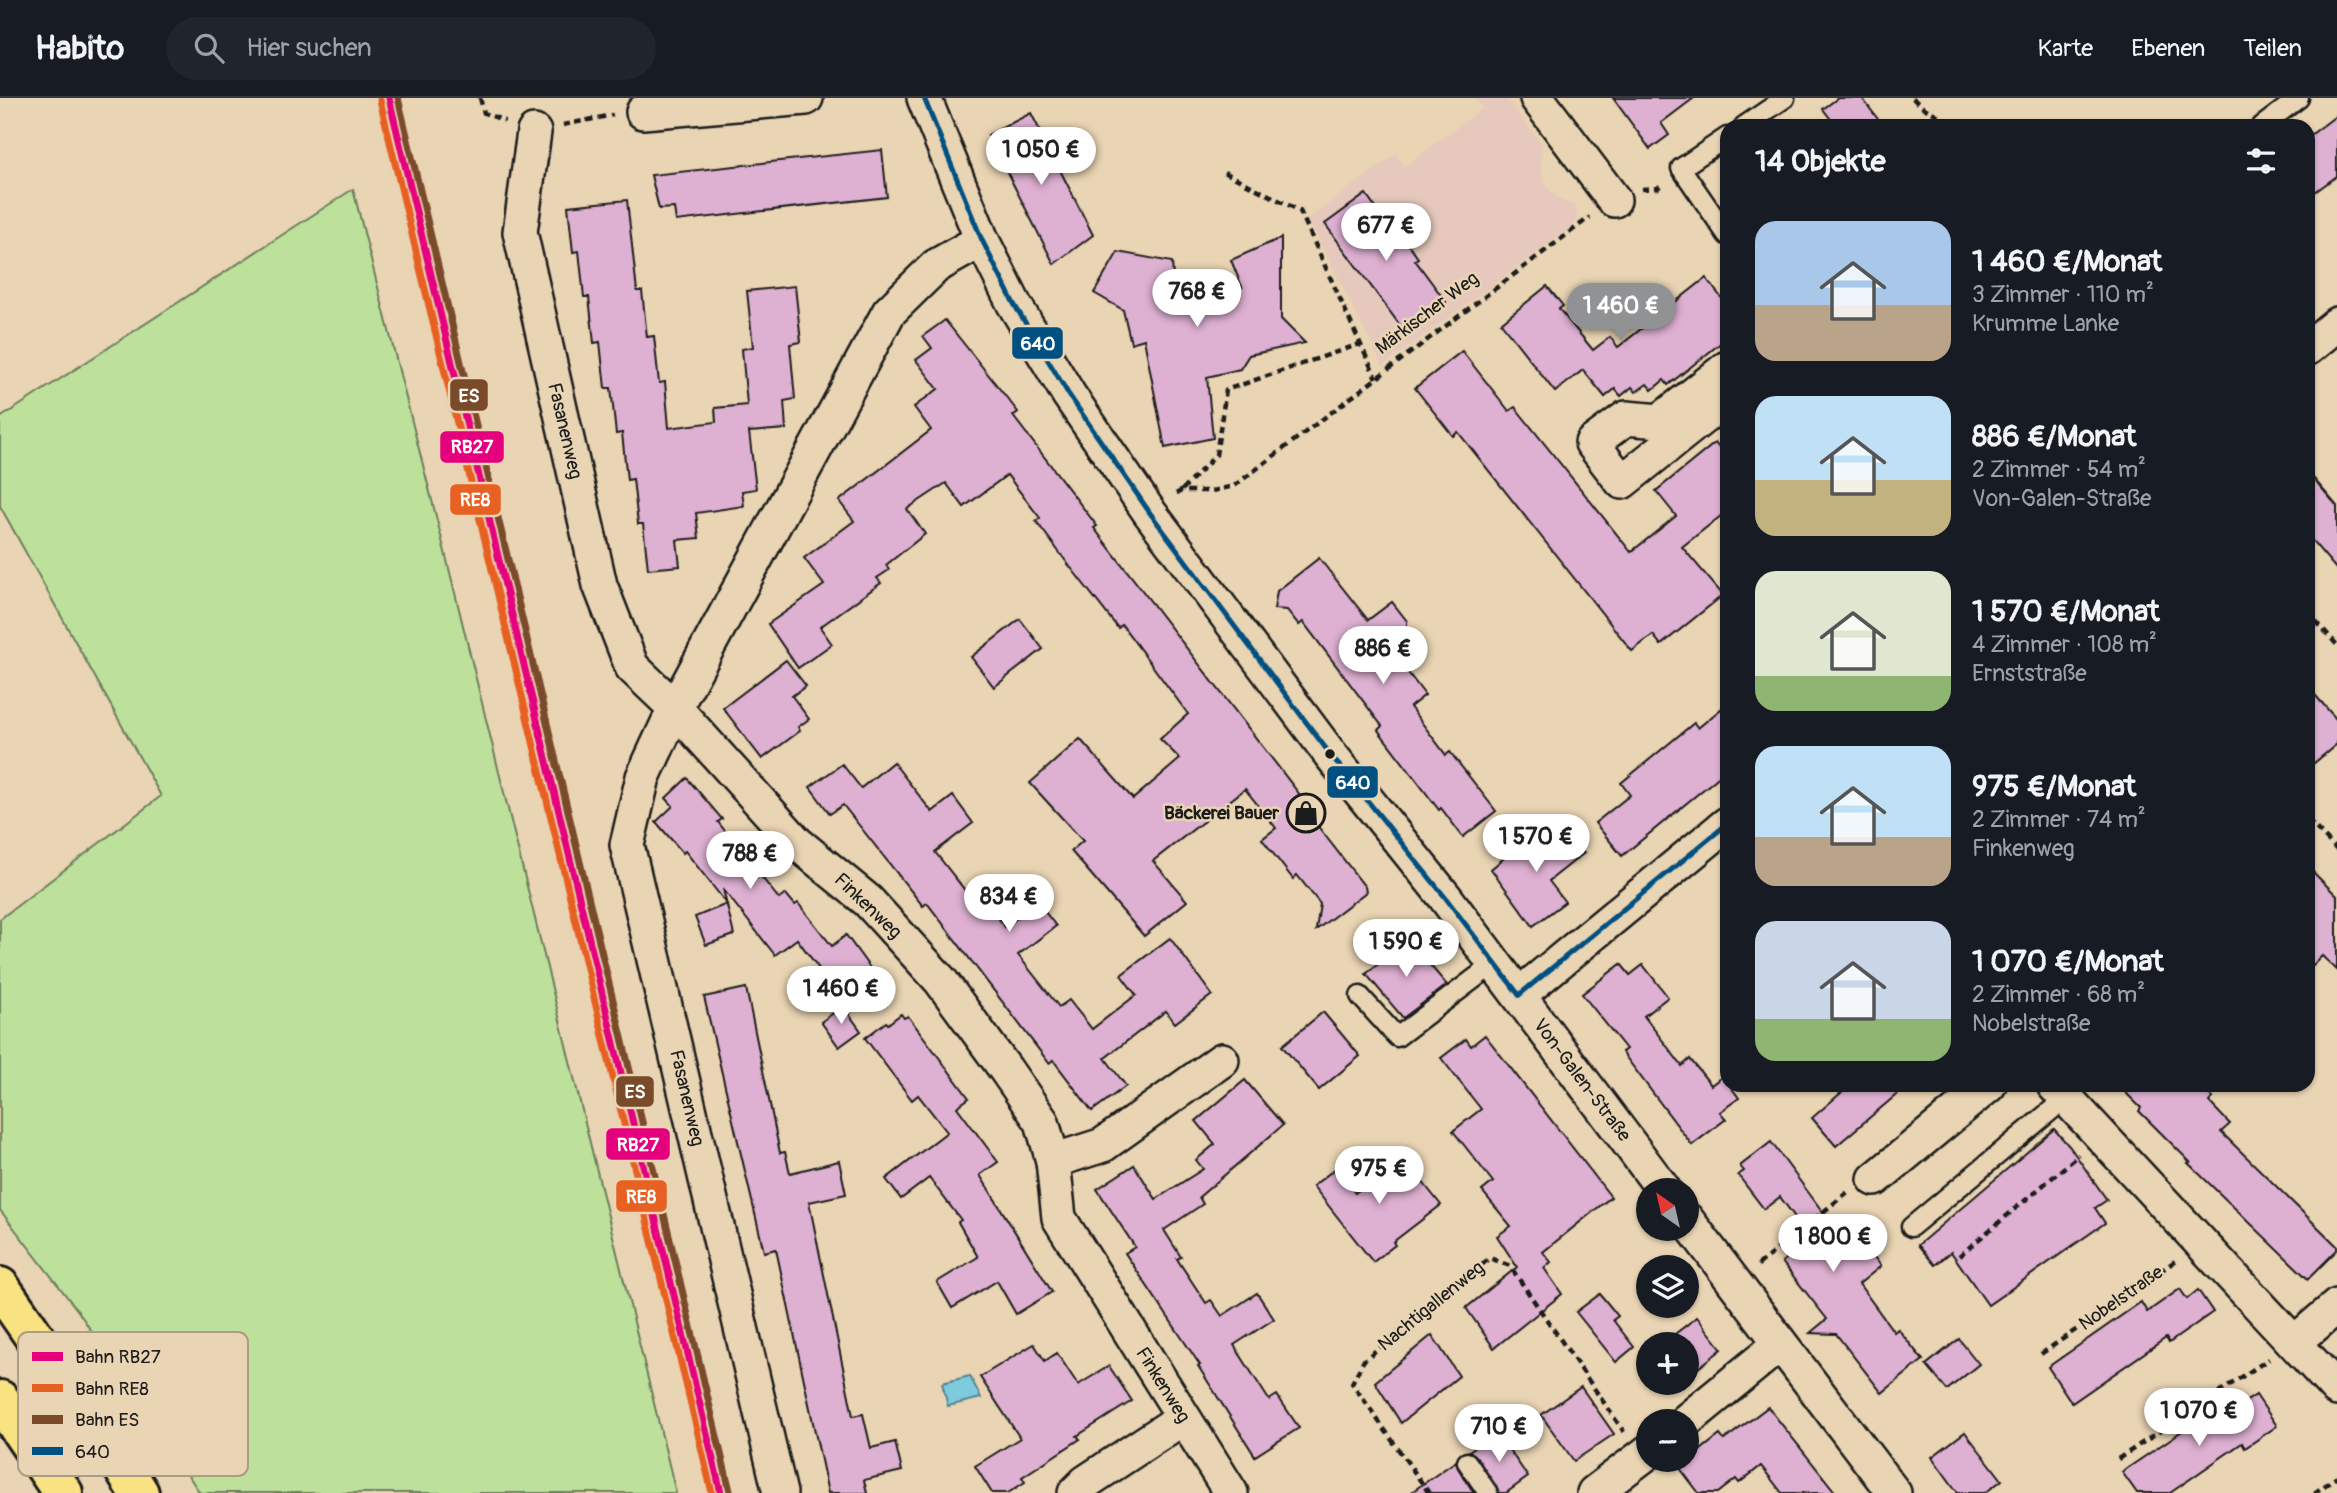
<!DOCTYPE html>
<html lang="de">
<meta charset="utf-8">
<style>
body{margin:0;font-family:Pangolin,sans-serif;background:#20242c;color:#f1f3f6;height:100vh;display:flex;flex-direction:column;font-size:26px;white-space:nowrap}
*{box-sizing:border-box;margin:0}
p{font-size:23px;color:#9ea1a6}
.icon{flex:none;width:38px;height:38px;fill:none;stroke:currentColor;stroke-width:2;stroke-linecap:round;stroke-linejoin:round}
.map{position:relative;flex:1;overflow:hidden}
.drawer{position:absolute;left:1720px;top:21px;width:595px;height:973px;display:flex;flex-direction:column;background:#171b24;border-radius:21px;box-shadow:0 2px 5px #0004}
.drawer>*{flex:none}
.needle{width:46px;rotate:326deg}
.fabs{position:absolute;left:1636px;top:1080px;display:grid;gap:14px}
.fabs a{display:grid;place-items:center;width:63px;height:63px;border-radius:50%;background:#171b24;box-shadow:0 2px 5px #0004;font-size:35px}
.price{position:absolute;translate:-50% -60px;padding:0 16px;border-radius:24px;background:#fff;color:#222;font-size:23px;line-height:46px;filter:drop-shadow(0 2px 4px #0008)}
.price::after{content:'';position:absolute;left:50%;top:42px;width:21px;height:16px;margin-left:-10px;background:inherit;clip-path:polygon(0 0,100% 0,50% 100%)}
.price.selected{background:#919294;color:#fff}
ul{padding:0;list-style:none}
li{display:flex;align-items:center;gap:21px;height:175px;padding:0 35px}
li span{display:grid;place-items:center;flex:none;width:196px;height:140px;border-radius:21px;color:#555}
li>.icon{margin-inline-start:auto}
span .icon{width:84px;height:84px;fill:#fffc;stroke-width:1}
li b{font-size:30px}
h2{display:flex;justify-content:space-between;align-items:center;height:84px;padding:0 35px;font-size:30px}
header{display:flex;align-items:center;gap:42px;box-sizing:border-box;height:98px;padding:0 35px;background:#171b24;border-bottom:2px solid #363941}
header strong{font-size:33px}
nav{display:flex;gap:38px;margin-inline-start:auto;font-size:24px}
.search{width:490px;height:63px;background:#20242c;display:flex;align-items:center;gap:18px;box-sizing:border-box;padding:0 24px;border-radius:38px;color:#9ea1a6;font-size:26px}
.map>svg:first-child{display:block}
</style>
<header>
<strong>Habito</strong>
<div class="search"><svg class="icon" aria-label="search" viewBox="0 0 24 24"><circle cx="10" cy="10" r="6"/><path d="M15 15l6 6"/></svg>Hier suchen</div>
<nav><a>Karte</a><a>Ebenen</a><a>Teilen</a></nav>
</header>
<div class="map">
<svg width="2337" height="1395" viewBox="0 0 2337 1395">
<rect width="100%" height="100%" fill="#e9d4b3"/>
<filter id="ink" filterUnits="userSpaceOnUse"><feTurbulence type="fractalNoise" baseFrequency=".0143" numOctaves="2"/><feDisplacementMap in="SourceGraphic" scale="14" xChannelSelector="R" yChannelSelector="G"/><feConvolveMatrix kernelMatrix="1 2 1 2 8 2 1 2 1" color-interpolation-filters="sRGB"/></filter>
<g filter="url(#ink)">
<polygon fill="#e6c9bc" points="1476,0 1506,0 1543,48 1540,65 1543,82 1552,95 1563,104 1576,108 1577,125 1383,268 1308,121 1396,56 1405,68 1483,10"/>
<polygon fill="#bde19b" stroke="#6c7e5c" stroke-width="2" points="353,91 441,438 676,1395 200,1395 78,1213 0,1112 0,821 161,698 0,408 0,320"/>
<polygon fill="#7fcbde" stroke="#578590" stroke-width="2" points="970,1278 981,1300 948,1308 942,1285"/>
<g fill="#deb0d2" stroke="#1c1c1c" stroke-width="2">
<polygon points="1613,0 1694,0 1661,25 1669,37 1650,51"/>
<polygon points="1838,0 1862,0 1883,28 1836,28 1823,11"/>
<polygon points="1031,15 1093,137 1054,166 988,37"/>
<polygon points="2337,17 2337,78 2308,99 2308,39"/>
<polygon points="882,52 887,99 676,123 674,110 659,111 651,77"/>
<polygon points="1366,96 1396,138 1400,135 1418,160 1415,162 1446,204 1405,234 1325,126"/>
<polygon points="627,102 637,193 642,193 647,239 654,238 659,285 665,284 669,330 716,324 715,310 747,307 742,251 753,249 747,193 795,188 801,244 790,246 795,301 784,303 786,331 749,334 756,391 742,393 744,408 696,415 699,440 677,442 680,468 648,471 643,426 638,426 633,381 627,382 622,335 616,336 611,290 605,290 600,244 594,245 589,199 584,199 579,153 573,154 568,108"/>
<polygon points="1281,140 1281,221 1305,245 1249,257 1240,271 1207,279 1213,340 1165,350 1144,241 1131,245 1123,212 1094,195 1118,154 1172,164 1173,178 1242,189 1231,162"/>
<polygon points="1706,180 1727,207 1727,240 1668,287 1664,282 1652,292 1647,286 1636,294 1632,289 1621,298 1615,291 1605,299 1583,272 1555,294 1501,225 1547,188 1563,208 1559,211 1593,252 1610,239 1618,249"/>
<polygon points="945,222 1018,314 1013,318 1097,428 1094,430 1317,719 1313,722 1365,789 1366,794 1316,832 1320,806 1297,777 1293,781 1262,741 1276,730 1245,691 1153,763 1187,803 1144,838 1071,753 1083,743 1030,685 1080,641 1133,701 1180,661 1160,641 1188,616 1122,527 1118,530 1068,466 1036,423 1040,420 1007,377 964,409 946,385 907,411 925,436 886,467 889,472 877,480 881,485 820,529 832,546 798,570 768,526 824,487 804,460 854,423 839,403 931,332 914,309 938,291 916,262 932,250 923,238"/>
<polygon points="1462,253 1509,313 1515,309 1631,454 1676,418 1656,393 1715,345 1727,360 1727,413 1682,449 1723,497 1661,547 1653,537 1632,553 1458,334 1453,338 1415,290"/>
<polygon points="2308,374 2337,408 2337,472 2308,438"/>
<polygon points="1319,460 1368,522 1392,504 1407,523 1407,533 1387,547 1425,597 1410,609 1446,657 1450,654 1496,713 1463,739 1441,710 1439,712 1378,632 1382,628 1303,524 1299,527 1287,512 1274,511 1277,493"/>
<polygon points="1020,521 1043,551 994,589 971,559"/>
<polygon points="786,562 806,588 792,598 809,621 798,629 800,633 762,661 723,610"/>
<polygon points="2308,589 2337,622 2337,646 2308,670"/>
<polygon points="1727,606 1727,672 1622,758 1595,725 1630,697 1621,685 1694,625 1698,630"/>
<polygon points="893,664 932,714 953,698 973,725 935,754 975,805 983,799 1005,829 1037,804 1056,828 1018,857 1059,909 1069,902 1092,931 1136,897 1121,877 1170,840 1212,897 1175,925 1166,913 1105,960 1126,988 1092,1013 1053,962 1049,965 927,805 923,808 843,707 830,716 810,689 842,666 861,690"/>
<polygon points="687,680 722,721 718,724 779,801 786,796 795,807 798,805 832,848 846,837 870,870 837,895 797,841 775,857 723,791 734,837 706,847 695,819 727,806 685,753 683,755 656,724 673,708 666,700"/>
<polygon points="1536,733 1550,750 1569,735 1584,755 1549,783 1565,804 1533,828 1491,771"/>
<polygon points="2308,769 2337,798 2337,872 2322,858 2308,872"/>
<polygon points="1408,841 1447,887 1403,920 1366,876"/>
<polygon points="1621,866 1630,877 1643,867 1668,899 1644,918 1682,968 1690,961 1711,987 1723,978 1739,1000 1720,1014 1726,1021 1692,1047 1622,954 1626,951 1582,896"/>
<polygon points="746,890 780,1055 785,1054 790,1075 839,1063 846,1096 809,1104 853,1318 863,1316 871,1350 895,1344 902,1373 864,1382 867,1395 828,1395 776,1151 764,1154 704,899"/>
<polygon points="843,908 861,933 839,949 821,924"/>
<polygon points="1323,914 1360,958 1319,992 1282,948"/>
<polygon points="901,916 904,920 908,918 969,1000 957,1009 998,1064 980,1077 1052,1194 1016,1216 997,1183 952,1210 937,1184 978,1159 958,1124 961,1122 929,1080 901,1101 886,1081 947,1034 918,997 912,1002 865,940 886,924 888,926"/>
<polygon points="1485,937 1611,1099 1543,1154 1551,1164 1544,1170 1562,1196 1494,1250 1466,1210 1517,1169 1497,1138 1511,1128 1482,1093 1493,1084 1453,1033 1481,1011 1441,960 1466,941 1471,948"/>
<polygon points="1245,982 1283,1027 1199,1099 1203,1106 1164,1132 1181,1159 1177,1161 1206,1205 1211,1202 1222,1218 1257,1195 1274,1221 1234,1247 1269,1302 1277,1297 1299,1330 1255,1358 1198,1268 1200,1267 1125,1155 1135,1149 1097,1091 1134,1067 1156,1101 1203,1071 1196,1062 1215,1046 1196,1023"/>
<polygon points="1850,987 1908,987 1836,1048 1812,1020"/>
<polygon points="2118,987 2200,987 2213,1000 2209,1004 2230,1026 2221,1034 2337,1148 2337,1152 2308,1181 2188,1065 2190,1064 2139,1013 2141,1010"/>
<polygon points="2054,1031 2070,1049 2107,1102 2095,1110 2105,1125 1988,1207 1951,1154 1935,1167 1918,1147"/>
<polygon points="1771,1044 1831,1125 1833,1123 1854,1149 1861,1142 1881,1168 1859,1186 1894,1234 1898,1231 1923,1262 1882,1295 1836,1236 1810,1235 1827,1221 1782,1164 1811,1141 1780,1099 1764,1111 1738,1077 1744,1073 1740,1068"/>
<polygon points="1401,1057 1441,1107 1393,1144 1395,1147 1373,1164 1313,1088 1336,1070 1355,1095"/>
<polygon points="2180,1191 2187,1201 2198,1192 2213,1214 2169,1245 2166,1240 2072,1305 2048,1269 2141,1204 2147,1214"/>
<polygon points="1600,1196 1618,1218 1613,1222 1634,1249 1616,1264 1576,1214"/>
<polygon points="1697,1219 1722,1251 1687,1279 1687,1246 1662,1246"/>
<polygon points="1432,1237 1459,1278 1401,1325 1375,1284"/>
<polygon points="1959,1241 1979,1266 1947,1292 1926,1267"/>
<polygon points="1034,1246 1045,1263 1057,1255 1078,1287 1109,1268 1132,1303 1077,1338 1080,1341 1022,1379 1025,1384 1008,1395 992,1395 975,1368 1020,1340 980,1279"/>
<polygon points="1581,1289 1614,1336 1574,1363 1541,1317"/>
<polygon points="2256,1297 2277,1328 2245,1350 2242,1345 2170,1395 2137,1395 2122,1374 2217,1309 2224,1318"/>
<polygon points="1768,1309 1836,1395 1782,1395 1761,1368 1739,1385 1736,1381 1718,1395 1699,1395 1679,1369 1720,1337 1724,1342"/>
<polygon points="1497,1334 1528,1379 1506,1395 1499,1395 1476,1358 1469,1353"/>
<polygon points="1965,1334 2002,1382 1985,1395 1958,1395 1932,1359"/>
<polygon points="1456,1363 1458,1370 1474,1395 1410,1395"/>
</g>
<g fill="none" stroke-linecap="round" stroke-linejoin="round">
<defs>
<g id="lane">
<polyline points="1744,28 1785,0"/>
<polyline points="2262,28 2299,0"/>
<polyline points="1727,39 1681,70 1727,137"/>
<polyline points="1360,898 1397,939 1495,865"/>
<polyline points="1911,1129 2066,1000"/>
<polyline points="1467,1364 1488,1395"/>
</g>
<g id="street">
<polyline points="924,0 982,142 1014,206 1069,297 1150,415 1330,656 1445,799 1664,1092"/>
<polyline points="1537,0 1614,102"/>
<polyline points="643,14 806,0"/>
<polyline points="534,34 520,134 600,487 632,569 675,610 797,745 868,803 941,883 1006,972 1042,1024 1053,1063 1059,1120 1231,1395"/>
<polyline points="2308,250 2337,226"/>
<polyline points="1727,270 1660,323 1626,320 1592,345 1622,384 1727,300"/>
<polyline points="1519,897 1727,726"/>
<polyline points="2054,987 2337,1291"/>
<polyline points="1053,1063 1103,1047 1222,962"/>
<polyline points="1875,1081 1989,987"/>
<polyline points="1687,1122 1894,1395"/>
<polyline points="2295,1244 2337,1208"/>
<polyline points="1686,1323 1780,1246"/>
<polyline points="780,1395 627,747 643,679 675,610 889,214 936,168 982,142"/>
<polyline points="1075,1395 1086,1384 1183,1320"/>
<polyline points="1594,1395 1648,1354"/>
</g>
<g id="highway">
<polyline points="0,1189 106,1342 139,1395"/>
<polyline points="0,1302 63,1395"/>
</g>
</defs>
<use href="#lane" stroke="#1c1c1c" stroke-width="23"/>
<use href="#street" stroke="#1c1c1c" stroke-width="38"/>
<use href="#highway" stroke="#1c1c1c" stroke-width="44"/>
<g stroke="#1c1c1c" stroke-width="4.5" stroke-dasharray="7 5" stroke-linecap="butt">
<polyline points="480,0 484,15 505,23"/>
<path d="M1913,0C1925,15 1940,14 1950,28"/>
<polyline points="563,27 613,17"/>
<polyline points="1224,74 1300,113 1376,280"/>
<polyline points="1642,91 1658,90 1663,85"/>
<polyline points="1182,392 1216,357 1226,292 1360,246"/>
<polyline points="1176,396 1181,393 1212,393 1234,388 1590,119"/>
<polyline points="2308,514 2337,547"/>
<polyline points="2308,722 2337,752"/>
<polyline points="1959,1158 2079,1057"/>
<polyline points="1758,1167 1849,1093"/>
<polyline points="2041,1256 2175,1163"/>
<polyline points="2118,1361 2269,1261"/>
<polyline points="1429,1395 1352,1285 1364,1262 1490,1160 1510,1168 1624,1334"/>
<polyline points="2314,1395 2337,1379"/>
</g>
<use href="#lane" stroke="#e9d4b3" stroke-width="18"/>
<use href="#street" stroke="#e9d4b3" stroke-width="33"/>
<use href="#highway" stroke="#f8e281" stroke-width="38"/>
<defs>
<g id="bus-1">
<polyline points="924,0 982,142 1014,206 1069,297 1150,415 1330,656 1445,799 1519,897"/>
<polyline points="1519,897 1727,726"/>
</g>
</defs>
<use href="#bus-1" stroke="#e9d4b3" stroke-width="10"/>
<use href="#bus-1" stroke="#005081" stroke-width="5"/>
<defs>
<polyline id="rail-1" points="389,0 721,1395"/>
<polyline id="rail-2" points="380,2 712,1395"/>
<polyline id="rail-3" points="398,0 730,1393"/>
</defs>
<use href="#rail-1" stroke="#e9d4b3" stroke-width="12"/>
<use href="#rail-2" stroke="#e9d4b3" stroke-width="12"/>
<use href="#rail-3" stroke="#e9d4b3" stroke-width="12"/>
<use href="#rail-1" stroke="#e5007d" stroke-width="7"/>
<use href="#rail-2" stroke="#e76122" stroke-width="7"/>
<use href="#rail-3" stroke="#7a4b2a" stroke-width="7"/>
</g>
</g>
<defs>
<symbol id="shop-ring" viewBox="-11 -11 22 22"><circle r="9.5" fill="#e9d4b3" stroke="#1c1c1c" stroke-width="1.5"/><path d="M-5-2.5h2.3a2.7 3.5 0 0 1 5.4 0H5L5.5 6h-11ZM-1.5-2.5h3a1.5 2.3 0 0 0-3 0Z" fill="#1c1c1c"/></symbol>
</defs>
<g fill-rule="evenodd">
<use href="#shop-ring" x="1284" y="693" width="44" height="44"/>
</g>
<circle fill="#1c1c1c" stroke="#e9d4b3" stroke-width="2.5" cx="1330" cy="656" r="6"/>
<g text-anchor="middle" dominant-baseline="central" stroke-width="5" stroke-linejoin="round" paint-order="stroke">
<g font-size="19" fill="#1c1c1c" stroke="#e9d4b3">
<text transform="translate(1427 215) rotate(-37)">Märkischer Weg</text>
<text transform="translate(565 333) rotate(77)">Fasanenweg</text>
<text transform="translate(868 808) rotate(44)">Finkenweg</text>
<text transform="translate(1582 982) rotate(53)">Von-Galen-Straße</text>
<text transform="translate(687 1000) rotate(77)">Fasanenweg</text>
<text transform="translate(2121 1200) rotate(-35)">Nobelstraße</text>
<text transform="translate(1431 1208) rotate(-39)">Nachtigallenweg</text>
<text transform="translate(1163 1287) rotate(58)">Finkenweg</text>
</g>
<g font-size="19" font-weight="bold" fill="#1c1c1c" stroke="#e9d4b3" text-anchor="end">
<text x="1279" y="715">Bäckerei Bauer</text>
</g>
</g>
<rect x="18" y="1234" width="230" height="144" rx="10" fill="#e9d4b3" stroke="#ac9d86" stroke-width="2"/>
<rect x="32" y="1254" width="31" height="9" fill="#e5007d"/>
<rect x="32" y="1286" width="31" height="8" fill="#e76122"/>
<rect x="32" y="1317" width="31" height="9" fill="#7a4b2a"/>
<rect x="32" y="1349" width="31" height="8" fill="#005081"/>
<g font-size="19" fill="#1c1c1c">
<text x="75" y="1265">Bahn RB27</text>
<text x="75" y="1297">Bahn RE8</text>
<text x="75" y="1328">Bahn ES</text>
<text x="75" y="1360">640</text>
</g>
<g stroke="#e9d4b3" stroke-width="2.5">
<rect x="1011" y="228" width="53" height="34" rx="7" fill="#005081"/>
<rect x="449" y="280" width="40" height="34" rx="7" fill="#7a4b2a"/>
<rect x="439" y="332" width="66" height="34" rx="7" fill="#e5007d"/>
<rect x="449" y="385" width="53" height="33" rx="7" fill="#e76122"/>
<rect x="1326" y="667" width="53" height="34" rx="7" fill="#005081"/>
<rect x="615" y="977" width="40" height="33" rx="7" fill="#7a4b2a"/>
<rect x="605" y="1029" width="66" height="34" rx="7" fill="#e5007d"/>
<rect x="615" y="1081" width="53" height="34" rx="7" fill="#e76122"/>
</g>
<g font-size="19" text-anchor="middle" font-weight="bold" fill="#fff">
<text x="1038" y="252">640</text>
<text x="469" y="304">ES</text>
<text x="472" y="355">RB27</text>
<text x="475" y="408">RE8</text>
<text x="1353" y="691">640</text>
<text x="635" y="1000">ES</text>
<text x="638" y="1053">RB27</text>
<text x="641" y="1105">RE8</text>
</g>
</svg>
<div class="fabs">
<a><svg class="needle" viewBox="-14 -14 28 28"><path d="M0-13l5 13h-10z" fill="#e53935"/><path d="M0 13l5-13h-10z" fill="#9ea1a6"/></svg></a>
<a><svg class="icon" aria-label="layers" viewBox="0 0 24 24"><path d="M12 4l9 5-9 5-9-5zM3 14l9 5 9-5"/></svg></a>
<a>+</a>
<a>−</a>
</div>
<b class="price" style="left:1041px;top:89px">1 050 €</b>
<b class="price" style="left:1386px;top:165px">677 €</b>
<b class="price" style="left:1197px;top:231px">768 €</b>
<b class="price selected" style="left:1621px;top:245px">1 460 €</b>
<b class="price" style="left:1383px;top:588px">886 €</b>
<b class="price" style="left:1536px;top:776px">1 570 €</b>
<b class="price" style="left:750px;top:793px">788 €</b>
<b class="price" style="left:1009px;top:836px">834 €</b>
<b class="price" style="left:1406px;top:881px">1 590 €</b>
<b class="price" style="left:841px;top:928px">1 460 €</b>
<b class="price" style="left:1379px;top:1108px">975 €</b>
<b class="price" style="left:1833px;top:1176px">1 800 €</b>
<b class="price" style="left:2199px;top:1350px">1 070 €</b>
<b class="price" style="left:1499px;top:1366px">710 €</b>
<section class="drawer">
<h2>14 Objekte<svg class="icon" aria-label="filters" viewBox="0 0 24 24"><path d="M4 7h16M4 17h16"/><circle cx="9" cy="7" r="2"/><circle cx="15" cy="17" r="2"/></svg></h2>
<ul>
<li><span style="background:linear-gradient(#a9c7e8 60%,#b9a48a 0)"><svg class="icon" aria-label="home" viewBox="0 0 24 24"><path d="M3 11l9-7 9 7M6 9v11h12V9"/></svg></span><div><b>1 460 €/Monat</b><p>3 Zimmer · 110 m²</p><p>Krumme Lanke</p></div></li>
<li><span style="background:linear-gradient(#bfe0f5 60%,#c2b280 0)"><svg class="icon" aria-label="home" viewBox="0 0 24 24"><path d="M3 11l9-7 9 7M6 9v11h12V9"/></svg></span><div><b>886 €/Monat</b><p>2 Zimmer · 54 m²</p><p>Von-Galen-Straße</p></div></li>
<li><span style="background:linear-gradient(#dfe7d0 75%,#8fb573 0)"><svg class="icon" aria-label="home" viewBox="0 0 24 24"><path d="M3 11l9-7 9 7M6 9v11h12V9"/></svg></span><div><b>1 570 €/Monat</b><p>4 Zimmer · 108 m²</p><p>Ernststraße</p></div></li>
<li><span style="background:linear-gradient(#bfe0f5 65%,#b9a48a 0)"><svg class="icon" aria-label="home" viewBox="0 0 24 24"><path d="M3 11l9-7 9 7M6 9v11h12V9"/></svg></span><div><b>975 €/Monat</b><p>2 Zimmer · 74 m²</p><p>Finkenweg</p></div></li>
<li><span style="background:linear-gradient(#c9d6e8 70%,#8fb573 0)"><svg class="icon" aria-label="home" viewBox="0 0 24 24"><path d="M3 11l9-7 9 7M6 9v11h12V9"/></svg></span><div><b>1 070 €/Monat</b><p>2 Zimmer · 68 m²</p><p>Nobelstraße</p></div></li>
</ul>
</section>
</div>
